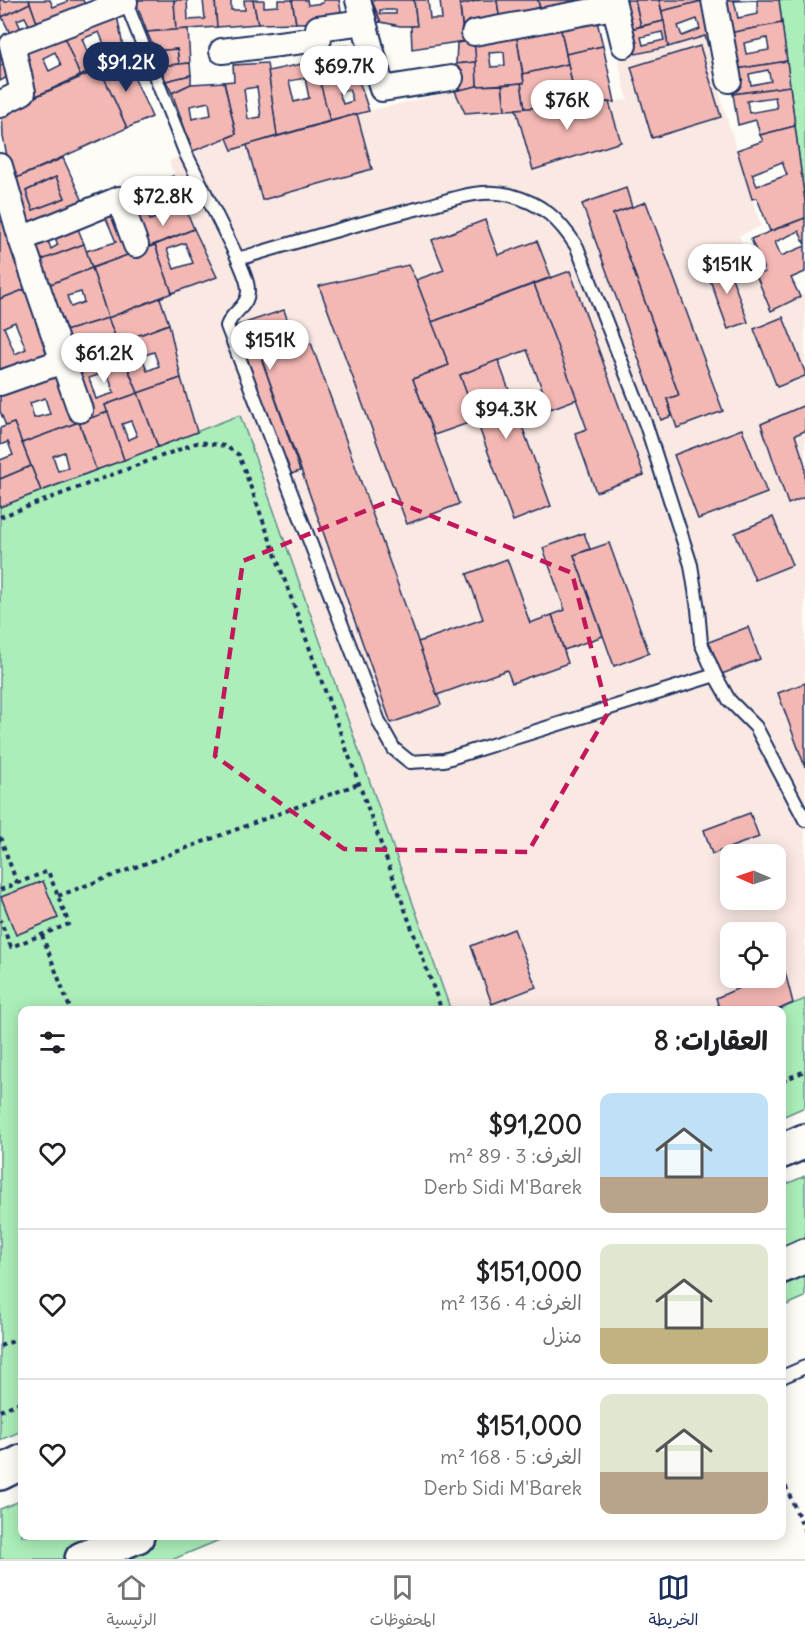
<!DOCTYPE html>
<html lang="ar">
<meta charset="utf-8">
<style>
body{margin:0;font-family:Delius,"Playpen Sans Arabic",sans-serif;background:#f6f6f6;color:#202124;direction:rtl;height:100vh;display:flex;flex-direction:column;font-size:22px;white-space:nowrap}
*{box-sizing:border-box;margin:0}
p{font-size:20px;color:#757577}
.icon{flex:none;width:33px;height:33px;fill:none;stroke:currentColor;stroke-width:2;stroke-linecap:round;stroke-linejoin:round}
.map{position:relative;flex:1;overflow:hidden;direction:ltr}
.drawer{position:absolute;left:18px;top:1006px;width:768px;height:534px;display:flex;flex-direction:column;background:#fff;border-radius:12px;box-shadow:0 3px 15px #0003;direction:rtl}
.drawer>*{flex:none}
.needle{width:39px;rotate:272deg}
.fabs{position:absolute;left:720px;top:844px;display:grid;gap:12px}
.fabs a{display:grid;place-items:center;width:66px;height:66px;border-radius:12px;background:#fff;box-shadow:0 3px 15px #0003;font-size:30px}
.price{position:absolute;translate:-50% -51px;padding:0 14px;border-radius:21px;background:#fff;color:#222;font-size:20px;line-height:39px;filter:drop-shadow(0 2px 3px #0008)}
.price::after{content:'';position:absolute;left:50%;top:36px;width:18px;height:14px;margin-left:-9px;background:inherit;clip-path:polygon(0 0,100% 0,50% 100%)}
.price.active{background:#1b2f5e;color:#fff}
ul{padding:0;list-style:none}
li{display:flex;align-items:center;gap:18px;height:150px;padding:0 18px}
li+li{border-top:2px solid #e0e0e0}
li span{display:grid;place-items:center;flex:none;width:168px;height:120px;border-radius:12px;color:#555}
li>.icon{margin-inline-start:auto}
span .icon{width:72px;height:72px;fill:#fffc;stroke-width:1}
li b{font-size:26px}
h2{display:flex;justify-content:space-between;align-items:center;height:72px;padding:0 18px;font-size:26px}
.tabs{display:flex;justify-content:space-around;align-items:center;height:84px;border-top:2px solid #e0e0e0;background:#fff;font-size:16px;color:#757577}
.tabs a{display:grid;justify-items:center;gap:3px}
.tabs .active{color:#1b2f5e}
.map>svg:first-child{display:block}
</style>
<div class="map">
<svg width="805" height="1559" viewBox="0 0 805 1559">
<rect width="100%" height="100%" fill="#fdfcf7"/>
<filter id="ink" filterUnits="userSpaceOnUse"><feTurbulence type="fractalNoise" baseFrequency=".0167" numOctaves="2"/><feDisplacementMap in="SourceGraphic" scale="12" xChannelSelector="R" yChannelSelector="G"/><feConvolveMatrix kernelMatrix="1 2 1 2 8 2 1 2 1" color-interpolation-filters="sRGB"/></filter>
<g filter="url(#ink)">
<path fill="#fae8e3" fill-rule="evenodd" d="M705,36L723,106L761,226L739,236L771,311L805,294V999L775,1011H451L240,416L197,432L181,378L169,324L160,298L217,277L194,229L169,161L227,138L232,150L369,111L455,91L465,113L628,100L618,61L636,54ZM730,855H776V900H730ZM730,933H776V978H730Z"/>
<g fill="#abeeb9" stroke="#638e8c" stroke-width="1.5">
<polygon points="779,0 805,0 805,202"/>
<polygon points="240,415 451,1011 22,1011 22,1431 0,1440 0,507"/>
<polygon points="805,999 805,1107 782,1117 782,1011 775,1011"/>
<polygon points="805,1176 805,1297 782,1307 782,1186"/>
<polygon points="22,1500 22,1536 229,1536 174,1559 0,1559 0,1509"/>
</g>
<g fill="#f4b8b4" stroke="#1b2f5e" stroke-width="1.5" fill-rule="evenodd">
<polygon points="0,0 4,0 5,2 9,0 29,0 30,3 2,17"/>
<polygon points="29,0 50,0 53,7 67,2 67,0 83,0 87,11 37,23"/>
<polygon points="135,0 174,0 176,30 147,32"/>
<polygon points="174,0 187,0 188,20 205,19 203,0 215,0 217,27 176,30"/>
<polygon points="215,0 231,0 231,10 245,10 244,0 253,0 258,24 217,27"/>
<polygon points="253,0 264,0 264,7 278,6 278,0 292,0 296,23 258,24"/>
<polygon points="292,0 307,0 308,5 323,3 323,0 339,0 343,22 296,23"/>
<polygon points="363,0 372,1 381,22 372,23"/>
<path d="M374,0H414L417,26H400L381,22L372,1ZM380,10H396V14H380Z"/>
<polygon points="414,0 428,0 430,19 442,19 440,0 459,0 464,41 412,49 411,26 417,26"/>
<polygon points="459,0 480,0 460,5"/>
<polygon points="480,0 497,0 500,22 463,31 460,5"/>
<polygon points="497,0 538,0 541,13 500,22"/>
<polygon points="538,0 594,0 541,13"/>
<polygon points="622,0 635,0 641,26 627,30"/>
<polygon points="635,0 659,0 664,21 641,26"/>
<polygon points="659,0 706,0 662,11"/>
<path d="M706,0L715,45L708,46L705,36L668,47L662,11ZM697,19L700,29L682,36L678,26Z"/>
<path d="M718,0H779L782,23L724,34ZM757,0L758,14L738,18L734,1Z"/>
<path d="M30,3L37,23L15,43L2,17ZM25,17L29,25L21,29L17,20Z"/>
<path d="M116,10L125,57L80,76L62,32ZM99,32L104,44L87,51L82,39Z"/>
<polygon points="595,13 603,46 566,54 559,21"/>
<polygon points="559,21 568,64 523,74 516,33"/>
<path d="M664,21L668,47L636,54L627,30ZM662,32L664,40L643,45L641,37Z"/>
<path d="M782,23L787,61L731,70L724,34ZM767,38L769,50L746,54L744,43Z"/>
<polygon points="188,29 190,63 179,64 177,49 155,51 147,32"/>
<path d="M62,32L80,76L36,96L18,53ZM55,52L61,65L49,71L43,58Z"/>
<path d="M516,33L524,83L477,86L474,40ZM504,52L505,66L491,67L489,53Z"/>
<polygon points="474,40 476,62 456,64 457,43"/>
<path d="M348,46L356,72L320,82L315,48ZM337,56L340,64L331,67L328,58Z"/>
<polygon points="603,46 615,102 576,104 566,54"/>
<polygon points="700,46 721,117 652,138 631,67"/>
<polygon points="0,47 8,63 0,66"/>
<polygon points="177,49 179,64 160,66 155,51"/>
<polygon points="125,57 152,117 127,128 100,69"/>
<path d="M316,61L330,121L277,136L268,71ZM305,78L309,98L294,102L289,81Z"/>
<path d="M787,61L790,86L733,94L731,70ZM768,70L771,81L751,85L749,74Z"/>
<polygon points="476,62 477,86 455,91 456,64"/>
<polygon points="8,63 13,74 0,81 0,66"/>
<polygon points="190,63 191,75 166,81 160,66"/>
<path d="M267,63L277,136L232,150L227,138L236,134L224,82L234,81L233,65ZM257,87L261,117L248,119L244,89Z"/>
<polygon points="568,64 576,104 525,109 521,83 524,83 523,74"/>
<polygon points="100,69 127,128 12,180 3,137 2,111"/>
<path d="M356,72L369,111L330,121L320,82ZM349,89L353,101L343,104L339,92Z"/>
<polygon points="191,75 191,84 172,93 166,81"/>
<path d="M224,82L236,134L193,151L172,93L191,84ZM209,102L211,115L192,119L190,106Z"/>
<polygon points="521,83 525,109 505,110 502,85"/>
<polygon points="502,85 505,110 465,113 455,91 477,86"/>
<path d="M790,86L795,126L760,135L756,120L738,125L733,94ZM775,97L777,108L749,113L747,101Z"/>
<polygon points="609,102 621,142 533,170 516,109"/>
<polygon points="357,114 372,169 262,200 247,145"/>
<path d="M795,126L805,202V218L770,231L757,198L752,199L737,150L763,141L760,135ZM782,162L787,175L757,186L752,174Z"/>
<path d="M63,158L85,206L24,232L12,180ZM56,177L65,198L33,210L26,191Z"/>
<polygon points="173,176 185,207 159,216 157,209 133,218 126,200 142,194 141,189"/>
<polygon points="56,177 65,198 33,210 26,191"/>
<polygon points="626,188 632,207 613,214 679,395 667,399 672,416 661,420 582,204"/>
<polygon points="646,202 723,411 677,428 667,399 679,395 613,214"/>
<polygon points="115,205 133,253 92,268 86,251 116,242 103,211"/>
<polygon points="185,207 194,229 145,248 133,218 147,212 150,220"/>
<polygon points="805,218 805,245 799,231 775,242 781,256 805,246 805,272 791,278 800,297 771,311 756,275 765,272 751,239"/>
<polygon points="6,219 31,287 0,299 0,222"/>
<polygon points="485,220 498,255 537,241 551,277 432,322 416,280 444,270 432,240"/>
<path d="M75,221L84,244L34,263L26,242ZM55,238L58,245L51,249L48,241Z"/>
<path d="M194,229L217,277L172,293L155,245ZM185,243L193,263L174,269L167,249Z"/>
<polygon points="84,244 92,268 43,287 34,263"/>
<polygon points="155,245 172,293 108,318 92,268"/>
<polygon points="726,261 748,322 728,329 706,269"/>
<polygon points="408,265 416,280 449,365 413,379 459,504 407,524 319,286"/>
<path d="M92,268L108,318L59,333L43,287ZM81,292L84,302L71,307L67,296Z"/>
<polygon points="570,271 644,475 596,492 575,433 587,429 534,284"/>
<polygon points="534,284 577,399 550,409 527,350 460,375 477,420 434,435 413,379 449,365 432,322"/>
<path d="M31,287L56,357L0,380V299ZM15,322L26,349L15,354L4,327Z"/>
<polygon points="160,298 169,324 118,343 108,318"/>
<polygon points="284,310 297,348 262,360 300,471 288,475 236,326"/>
<polygon points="783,317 805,372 805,376 777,387 754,329"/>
<polygon points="108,318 122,355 72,369 59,333"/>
<path d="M169,324L181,378L138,393L118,343ZM154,352L159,366L147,371L142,356Z"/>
<polygon points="311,343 441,705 391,723 262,360"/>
<path d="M122,355L138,393L105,405L108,412L89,419L72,369ZM107,372L114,393L96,399L89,378Z"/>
<polygon points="498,360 551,506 513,521 460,375"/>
<path d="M60,369L79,422L22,443L14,423L6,426L0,411V391ZM45,398L50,414L34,418L30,403Z"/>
<polygon points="181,378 197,432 158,447 138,393"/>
<path d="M138,393L158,447L124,460L105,405ZM131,421L137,436L128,440L122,424Z"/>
<polygon points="805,405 805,431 795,435 805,465 805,497 788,504 761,424"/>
<polygon points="108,412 124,460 96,470 79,422"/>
<path d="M79,422L96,470L41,491L22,443ZM64,452L68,468L58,471L53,456Z"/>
<polygon points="14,423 31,466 0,479 0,460 13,455 8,442 0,445 0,428"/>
<polygon points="742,429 767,493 698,519 674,455"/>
<polygon points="31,466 41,491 0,507 0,479"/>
<polygon points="773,517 792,565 755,580 735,533"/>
<polygon points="584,533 590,549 574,555 603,636 564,650 552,615 565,610 543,548"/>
<polygon points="609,543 649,653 614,666 574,555"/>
<polygon points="507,559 530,623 552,615 568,663 512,683 507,670 437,695 418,642 483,619 467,574"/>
<polygon points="748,627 760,659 722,674 709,642"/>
<polygon points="805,683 805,767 778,693"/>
<polygon points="750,813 759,837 712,854 704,830"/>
<polygon points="43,881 58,918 16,935 1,897"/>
<polygon points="514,929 536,987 492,1004 471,946"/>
<polygon points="784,968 793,1003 775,1011 720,1011 716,998 762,978 776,978 776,972"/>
</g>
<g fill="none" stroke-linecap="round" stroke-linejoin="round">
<defs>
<g id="lane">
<path d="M125,0L186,154L238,259C299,241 359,223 420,208C448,201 480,187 510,195C543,204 559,219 577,247L646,425L691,565L698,609L701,643L715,675L729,700L756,727L805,820"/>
<path d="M238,259C243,272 253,289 245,302C239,312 232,313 227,326L380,724L394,749L410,762L444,760L715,675"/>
<polyline points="782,1377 805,1367"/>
</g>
<g id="street">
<polyline points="358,0 382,89 451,78"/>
<polyline points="613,0 624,45"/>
<polyline points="714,0 729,80"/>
<polyline points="474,33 614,7"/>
<polyline points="222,51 319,39 318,28 364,22"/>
<polyline points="0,105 1,103 23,92 12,45 125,2"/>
<polyline points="0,166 21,239"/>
<polyline points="63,361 80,410"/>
<polyline points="0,383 63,361 21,239 119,199 136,245"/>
</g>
<g id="secondary">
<polyline points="782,1151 805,1141"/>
<polyline points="782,1266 805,1256"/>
<polyline points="0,1473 22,1462"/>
<polyline points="82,1559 137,1536"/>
</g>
</defs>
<use href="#lane" stroke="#1b2f5e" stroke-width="16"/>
<use href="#street" stroke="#1b2f5e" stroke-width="28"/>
<use href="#secondary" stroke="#1b2f5e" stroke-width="38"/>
<g stroke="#1b2f5e" stroke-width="4" stroke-dasharray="4.5 4.5" stroke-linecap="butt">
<polyline points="0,517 199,442 225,446 239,455 442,1011"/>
<polyline points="0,837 17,883"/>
<polyline points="0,890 48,871 69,924 11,947 0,920"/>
<polyline points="58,896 358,784"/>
<polyline points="42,935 71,1011"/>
<polyline points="782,1081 805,1071"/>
<polyline points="0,1346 22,1338"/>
<polyline points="0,1411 22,1401"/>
<polyline points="782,1478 805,1531"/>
</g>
<use href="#lane" stroke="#fdfcf7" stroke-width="12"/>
<use href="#street" stroke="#fdfcf7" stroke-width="24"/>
<use href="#secondary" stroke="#fdfcf7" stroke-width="33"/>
</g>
</g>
<path fill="none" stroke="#c2185b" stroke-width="4.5" stroke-dasharray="12 8" stroke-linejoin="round" d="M392,500L572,573L608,713L528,852L344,849L215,756L243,561Z"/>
</svg>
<div class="fabs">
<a><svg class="needle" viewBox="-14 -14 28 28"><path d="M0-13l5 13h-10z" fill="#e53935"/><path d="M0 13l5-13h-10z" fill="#757577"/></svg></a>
<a><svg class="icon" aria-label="locate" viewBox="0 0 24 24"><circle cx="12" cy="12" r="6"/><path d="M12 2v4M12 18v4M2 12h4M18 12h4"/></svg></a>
</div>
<b class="price active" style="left:126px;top:93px">$91.2K</b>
<b class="price" style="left:344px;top:97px">$69.7K</b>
<b class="price" style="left:567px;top:131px">$76K</b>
<b class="price" style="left:163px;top:227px">$72.8K</b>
<b class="price" style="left:727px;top:295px">$151K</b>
<b class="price" style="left:270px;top:371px">$151K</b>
<b class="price" style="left:104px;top:384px">$61.2K</b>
<b class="price" style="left:506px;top:440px">$94.3K</b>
<section class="drawer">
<h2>العقارات: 8<svg class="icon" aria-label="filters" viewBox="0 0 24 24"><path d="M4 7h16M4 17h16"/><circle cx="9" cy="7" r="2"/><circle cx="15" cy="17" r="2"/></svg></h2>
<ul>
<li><span style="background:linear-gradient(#bfe0f5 70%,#b9a48a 0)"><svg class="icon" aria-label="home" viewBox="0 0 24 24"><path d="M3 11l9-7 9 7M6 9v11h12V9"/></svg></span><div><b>$91,200</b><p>الغرف: 3 · 89 m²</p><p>Derb Sidi M'Barek</p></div><svg class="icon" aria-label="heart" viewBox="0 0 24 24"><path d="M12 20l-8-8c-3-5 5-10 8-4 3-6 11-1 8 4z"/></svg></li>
<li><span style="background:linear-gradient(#dfe7d0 70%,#c2b280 0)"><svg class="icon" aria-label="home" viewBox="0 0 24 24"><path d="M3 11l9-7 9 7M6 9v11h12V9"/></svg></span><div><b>$151,000</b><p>الغرف: 4 · 136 m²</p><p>منزل</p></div><svg class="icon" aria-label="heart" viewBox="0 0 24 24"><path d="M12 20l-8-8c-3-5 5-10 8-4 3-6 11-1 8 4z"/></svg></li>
<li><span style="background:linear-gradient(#dfe7d0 65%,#b9a48a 0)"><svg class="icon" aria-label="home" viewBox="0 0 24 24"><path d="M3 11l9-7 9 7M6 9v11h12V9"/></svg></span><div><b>$151,000</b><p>الغرف: 5 · 168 m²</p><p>Derb Sidi M'Barek</p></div><svg class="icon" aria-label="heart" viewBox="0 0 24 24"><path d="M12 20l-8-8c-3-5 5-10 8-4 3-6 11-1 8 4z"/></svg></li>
</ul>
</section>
</div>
<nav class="tabs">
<a class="active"><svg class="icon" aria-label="map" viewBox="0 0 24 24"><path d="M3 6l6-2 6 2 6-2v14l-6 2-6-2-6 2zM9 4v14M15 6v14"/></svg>الخريطة</a>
<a><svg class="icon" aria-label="saved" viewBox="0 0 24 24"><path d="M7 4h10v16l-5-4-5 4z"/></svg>المحفوظات</a>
<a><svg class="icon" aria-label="home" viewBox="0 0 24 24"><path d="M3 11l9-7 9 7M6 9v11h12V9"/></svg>الرئيسية</a>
</nav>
